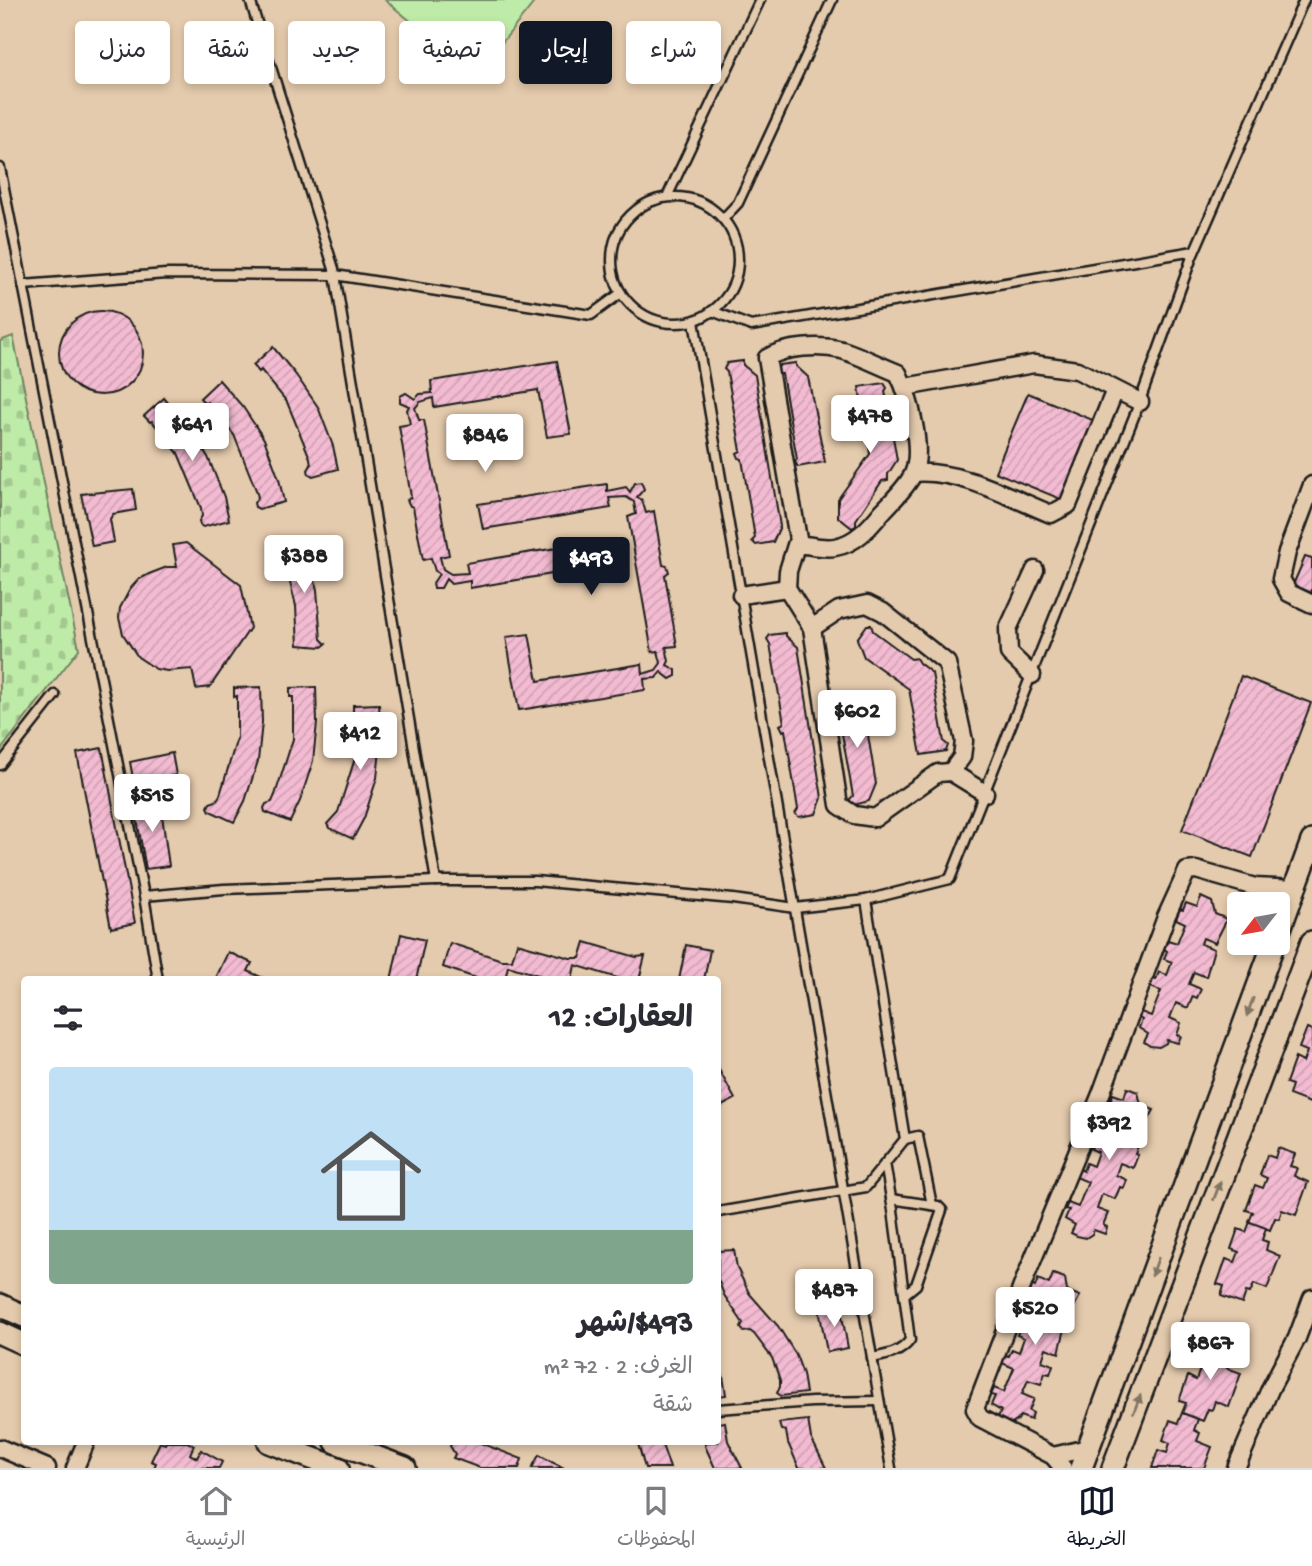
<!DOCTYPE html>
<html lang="ar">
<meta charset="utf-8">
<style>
body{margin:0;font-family:"Gochi Hand","Playpen Sans Arabic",sans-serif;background:#f7f7f7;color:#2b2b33;direction:rtl;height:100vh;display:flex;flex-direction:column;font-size:26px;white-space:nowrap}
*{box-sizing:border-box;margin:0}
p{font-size:23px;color:#7c7c81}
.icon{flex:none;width:38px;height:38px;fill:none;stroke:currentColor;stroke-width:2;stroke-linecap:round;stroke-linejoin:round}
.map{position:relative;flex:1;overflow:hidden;direction:ltr}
.panel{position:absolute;left:21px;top:976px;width:700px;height:469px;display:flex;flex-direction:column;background:#fff;border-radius:7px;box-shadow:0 4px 10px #0003;direction:rtl}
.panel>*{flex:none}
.guide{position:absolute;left:21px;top:21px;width:700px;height:63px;direction:rtl;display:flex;gap:14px}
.needle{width:46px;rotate:239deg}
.controls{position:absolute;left:1227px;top:892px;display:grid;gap:14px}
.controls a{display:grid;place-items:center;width:63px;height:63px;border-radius:7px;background:#fff;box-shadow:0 4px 10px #0003;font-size:35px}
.price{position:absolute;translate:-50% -60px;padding:0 16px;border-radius:7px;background:#fff;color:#222;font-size:23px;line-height:46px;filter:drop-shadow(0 2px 4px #0008)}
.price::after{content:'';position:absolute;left:50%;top:42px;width:21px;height:16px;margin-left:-10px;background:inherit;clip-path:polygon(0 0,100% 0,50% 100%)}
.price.current{background:#111827;color:#fff}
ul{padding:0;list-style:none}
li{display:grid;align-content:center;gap:14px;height:371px;padding:0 28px}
li span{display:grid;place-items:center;height:217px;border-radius:7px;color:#555}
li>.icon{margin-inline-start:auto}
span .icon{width:126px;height:126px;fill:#fffc;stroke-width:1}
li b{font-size:30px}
h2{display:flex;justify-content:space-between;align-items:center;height:84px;padding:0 28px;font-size:30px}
.tag{padding:0 24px;border-radius:7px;background:#fff;box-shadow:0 4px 10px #0003;font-size:24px;line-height:63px}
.tag.current{background:#111827;color:#fff}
.tab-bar{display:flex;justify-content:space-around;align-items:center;height:98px;border-top:2px solid #e1e1e2;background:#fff;font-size:19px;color:#7c7c81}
.tab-bar a{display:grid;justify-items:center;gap:4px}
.tab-bar .current{color:#111827}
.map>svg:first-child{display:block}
</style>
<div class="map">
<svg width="1312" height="1468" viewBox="0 0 1312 1468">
<defs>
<pattern id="cemetery-stones" width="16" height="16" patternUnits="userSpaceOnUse" patternTransform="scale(1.75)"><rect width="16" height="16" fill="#bfeba8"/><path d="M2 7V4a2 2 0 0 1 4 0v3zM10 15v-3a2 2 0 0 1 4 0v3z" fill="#a4c990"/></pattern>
<pattern id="building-hatch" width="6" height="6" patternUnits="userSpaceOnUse" patternTransform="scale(1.75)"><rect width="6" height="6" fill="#f3bbd1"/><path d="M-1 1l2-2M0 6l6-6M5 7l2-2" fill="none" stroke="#d0a0b3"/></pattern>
</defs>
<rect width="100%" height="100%" fill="#e5cbad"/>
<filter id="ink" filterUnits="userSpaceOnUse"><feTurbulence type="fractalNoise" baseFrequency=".0143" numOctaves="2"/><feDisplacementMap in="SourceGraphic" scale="14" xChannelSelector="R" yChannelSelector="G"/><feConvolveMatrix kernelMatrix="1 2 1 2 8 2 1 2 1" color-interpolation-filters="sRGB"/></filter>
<g filter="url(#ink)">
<polygon fill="url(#cemetery-stones)" stroke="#6e8462" stroke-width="2" points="13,336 79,649 0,751 0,341"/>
<polygon fill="#bfeba8" stroke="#6e8462" stroke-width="2" points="385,0 536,0 476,75"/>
<g fill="url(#building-hatch)" stroke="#1c1c1c" stroke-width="2">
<circle cx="101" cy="353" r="42"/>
<polygon points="273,347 296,375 318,407 333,446 338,469 313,476 309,474 308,470 311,465 310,458 287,402 261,370 259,372 253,365"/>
<polygon points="557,361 571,434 547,437 538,390 434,407 433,398 420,402 415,408 419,420 424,420 449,555 440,557 443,569 451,574 468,573 466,563 593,542 599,566 470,588 470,581 451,584 446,579 441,588 434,588 433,583 439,574 435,571 431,558 423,560 413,507 410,506 407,500 411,497 399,426 410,424 407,410 409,406 400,402 400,396 406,393 415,399 420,394 432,393 431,381"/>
<polygon points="743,361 743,365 755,375 780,526 773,542 756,545 752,541 755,538 742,459 739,458 737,453 741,451 727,372 724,369 727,363"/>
<polygon points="796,363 796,366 808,377 825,462 798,467 795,462 797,459 782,374 779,374 777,369 780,365"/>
<polygon points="219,380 243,407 264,439 279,479 284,502 259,509 255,507 254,503 258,497 256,490 234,435 207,402 205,404 200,398"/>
<polygon points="884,383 887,388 885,391 897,460 888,474 888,480 882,481 856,520 856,526 852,528 838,517 838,499 870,454 859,387"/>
<polygon points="1028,393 1095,421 1063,500 995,472"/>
<polygon points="164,398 187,425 208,457 224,497 229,520 203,527 200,525 199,521 202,516 201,508 178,453 152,421 150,422 144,416"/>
<polygon points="641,482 644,489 637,497 642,500 646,513 654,511 663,565 667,566 669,572 665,575 677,646 666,647 669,661 667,665 676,670 676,676 670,679 661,672 656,678 644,679 645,690 519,710 506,637 529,634 538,681 642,664 643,674 656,670 661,663 658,651 652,652 628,517 636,514 634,502 626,497 609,498 611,508 483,529 478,504 607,484 607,491 626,487 630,492 635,483"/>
<polygon points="133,489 136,510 113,514 110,519 114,542 92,546 81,494"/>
<polygon points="304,542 310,546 308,552 317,590 321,639 326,644 322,647 298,645 296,606 282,551"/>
<polygon points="186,543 241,585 250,628 210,687 196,689 192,669 167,671 156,669 138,657 123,634 119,618 120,608 130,589 138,580 149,574 167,567 177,567 173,545"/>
<polygon points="1305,557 1312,559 1312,593 1293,585"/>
<polygon points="867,625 871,625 873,631 911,659 916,658 919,663 932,673 944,742 948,745 946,751 921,755 909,689 864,657 857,639"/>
<polygon points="786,633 786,636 798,647 822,798 816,814 799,817 795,814 798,809 785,730 783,731 780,725 784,723 770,644 767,639 770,635"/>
<polygon points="1241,676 1311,703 1252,857 1182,830"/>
<polygon points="261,687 262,722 258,761 245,801 234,822 210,811 208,807 210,803 216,801 220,795 237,738 237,696 234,697 234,688"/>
<polygon points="316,687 317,723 313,761 300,801 290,822 265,812 264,808 266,804 272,802 275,795 293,739 293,697 290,697 290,688"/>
<polygon points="862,698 876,784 869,801 854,805 849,800 853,796 838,711 835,710 834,704"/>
<polygon points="379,704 381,740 377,778 364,818 353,839 329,828 327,824 338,812 356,755 356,713 353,714 353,705"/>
<polygon points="102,748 135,923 111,928 77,753"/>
<polygon points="172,753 176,775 167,777 167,779 134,784 130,762"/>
<polygon points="155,800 156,808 161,808 169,866 146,869 134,803"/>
<polygon points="1201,897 1212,902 1215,914 1227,919 1215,943 1203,938 1201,944 1214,949 1206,977 1194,972 1189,984 1201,989 1197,998 1193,996 1188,1008 1176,1003 1170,1018 1181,1023 1177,1035 1181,1036 1178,1043 1167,1040 1166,1043 1159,1047 1150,1046 1144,1042 1148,1034 1139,1028 1142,1020 1139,1018 1141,1012 1151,1016 1161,991 1150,987 1153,979 1156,980 1159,972 1167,975 1172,962 1164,959 1167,951 1164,949 1168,940 1177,943 1185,923 1176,919 1180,909 1183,910 1186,903 1197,907"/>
<polygon points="401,934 425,940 416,980 391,980"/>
<polygon points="585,942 636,957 645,956 639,980 624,980 575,965 572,980 555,980 508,966 505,980 482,980 443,967 450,943 502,960 512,960 517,943 570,958 580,958"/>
<polygon points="686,945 710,950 704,980 679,980"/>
<polygon points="228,952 252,963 248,971 267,980 215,980"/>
<polygon points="1307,1028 1312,1030 1312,1098 1310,1103 1289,1095 1292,1085 1286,1083 1295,1058 1303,1062 1307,1051 1299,1048"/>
<polygon points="718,1068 735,1099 718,1108"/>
<polygon points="1127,1088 1138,1092 1141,1105 1154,1110 1141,1133 1130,1129 1128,1135 1140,1140 1135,1154 1138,1155 1133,1168 1120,1163 1116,1175 1127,1180 1124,1188 1120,1187 1115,1199 1102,1194 1097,1209 1108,1213 1103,1225 1107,1227 1105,1234 1094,1230 1092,1234 1086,1238 1077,1236 1071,1233 1075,1225 1065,1219 1069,1210 1065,1209 1068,1203 1078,1207 1088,1182 1076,1177 1080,1169 1083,1171 1086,1163 1093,1166 1098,1152 1091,1149 1094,1141 1091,1140 1095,1130 1103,1134 1112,1114 1103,1110 1107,1100 1110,1101 1113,1094 1124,1098"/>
<polygon points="1278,1148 1295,1154 1290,1166 1297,1168 1294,1176 1308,1182 1296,1215 1282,1210 1279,1219 1275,1218 1270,1230 1249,1222 1253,1212 1246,1210 1255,1185 1263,1188 1267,1178 1260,1175 1267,1155 1275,1158"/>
<polygon points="1250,1222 1266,1228 1262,1240 1268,1242 1266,1250 1280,1256 1267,1289 1254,1284 1250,1293 1246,1292 1242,1304 1221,1296 1224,1286 1217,1284 1226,1259 1235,1262 1239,1252 1231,1249 1238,1229 1246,1232"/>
<polygon points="734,1250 737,1268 749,1293 778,1326 796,1355 803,1374 806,1393 781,1396 777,1393 780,1387 780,1380 772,1358 754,1334 750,1331 744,1332 741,1328 743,1323 724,1295 718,1279 718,1251"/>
<polygon points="1053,1274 1065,1278 1067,1291 1080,1296 1067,1319 1056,1315 1054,1321 1066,1325 1059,1353 1046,1348 1042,1361 1053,1365 1050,1374 1045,1373 1041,1384 1028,1380 1022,1394 1034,1399 1029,1411 1033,1413 1031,1420 1020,1416 1018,1420 1012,1424 1003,1422 997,1419 1001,1411 991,1405 995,1396 991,1395 994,1388 1004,1392 1014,1368 1002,1363 1005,1355 1009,1356 1012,1349 1019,1352 1024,1338 1017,1335 1020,1327 1017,1326 1020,1316 1029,1320 1038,1299 1029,1296 1032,1285 1035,1287 1038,1279 1049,1284"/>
<polygon points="840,1305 848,1348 827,1352 819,1309"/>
<polygon points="1211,1340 1227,1346 1223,1357 1230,1359 1227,1368 1241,1373 1229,1407 1215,1401 1212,1410 1208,1409 1203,1421 1182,1413 1186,1403 1179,1401 1188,1376 1196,1380 1200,1369 1193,1366 1200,1346 1208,1349"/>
<polygon points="718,1362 723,1376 726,1395 718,1396"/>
<polygon points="1182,1413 1198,1419 1194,1430 1200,1433 1197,1441 1212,1447 1204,1468 1152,1468 1158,1450 1167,1453 1170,1443 1163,1440 1170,1420 1178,1423"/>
<polygon points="808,1420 811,1438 826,1468 799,1468 788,1443 786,1431 781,1430 779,1423"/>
<polygon points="725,1422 728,1441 742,1468 715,1468 705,1446 705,1442 718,1442 718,1423"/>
<polygon points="160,1442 165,1444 166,1442 187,1442 194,1445 190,1454 197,1458 201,1450 222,1462 219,1468 154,1468 156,1463 151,1461"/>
<polygon points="478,1442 522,1459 519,1468 480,1468 453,1458 455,1454 450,1446 453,1442"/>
<polygon points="635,1442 661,1442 670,1468 645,1468 638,1444"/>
<polygon points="539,1455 552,1462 564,1468 532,1468"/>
</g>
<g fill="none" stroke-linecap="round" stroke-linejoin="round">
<defs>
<g id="service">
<polyline points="250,0 334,269 436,881"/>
<polyline points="0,168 144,896 158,980"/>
<polyline points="667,197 760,0"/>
<circle cx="675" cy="260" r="63"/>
<polyline points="723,219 738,203 832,0"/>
<polyline points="23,285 166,274 335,275 591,315 621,293"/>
<polyline points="712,311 751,326 1194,251"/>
<polyline points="694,321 891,1468"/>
<polyline points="0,765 55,695"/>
<polyline points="144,896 224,889 436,881 535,881 733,899 795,908 866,900 950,879 1137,409 1192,257 1304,0"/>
<polyline points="905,1139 918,1136 932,1205"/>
<polyline points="891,1199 938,1206 942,1210 916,1285 905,1294"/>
<polyline points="718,1212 866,1187 905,1139 866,900"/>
<path d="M872,1358C887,1355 901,1353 910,1340L893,1210L885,1163"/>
<polyline points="718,1409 812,1402 879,1401"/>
</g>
<g id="minor">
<polyline points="905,387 1034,364 1077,370 1140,402"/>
<path d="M914,473C959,469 1009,497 1051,514L1068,505L1115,390"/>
<polyline points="1312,485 1287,552 1281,579 1289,593 1312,604"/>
<path d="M797,544C808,545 823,549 835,547C855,544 870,527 882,512C892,501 907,487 913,474C924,450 909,395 898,373C880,366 861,356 842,350C821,345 785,346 767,358L798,539L788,571L787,588L812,628L839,805L854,815L875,818L938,773L951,772L985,793"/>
<polyline points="741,595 787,588"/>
<polyline points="812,628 839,610 867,604 883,612 947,663 964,741 962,757 951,772"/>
<polyline points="1032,675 1009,653 1008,629 1035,570"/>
<polyline points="1255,887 1275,905"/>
<polyline points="0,1448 47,1468"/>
<polyline points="1053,1456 1088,1448"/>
<polyline points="75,1468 86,1442"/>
<polyline points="1063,1468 1053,1456 980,1418 975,1409 1026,1276 1101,1094 1166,917 1187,871 1196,870 1255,887 1294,889"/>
<polyline points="1236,1468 1271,1387 1297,1338 1312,1298"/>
</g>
<g id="secondary">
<polyline points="1278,934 1312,841"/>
<polyline points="0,1305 24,1316"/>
<polyline points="0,1333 24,1344"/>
<polyline points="269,1442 338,1468"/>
<polyline points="336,1442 405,1468"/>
<polyline points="1081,1468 1274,943"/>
<polyline points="1113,1468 1312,942"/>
</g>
</defs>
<use href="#service" stroke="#1c1c1c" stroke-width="13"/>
<use href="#minor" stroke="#1c1c1c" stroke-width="21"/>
<use href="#secondary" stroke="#1c1c1c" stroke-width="26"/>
<use href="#service" stroke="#e5cbad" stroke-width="8"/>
<use href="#minor" stroke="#e5cbad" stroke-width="16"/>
<use href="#secondary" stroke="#e5cbad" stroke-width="21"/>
</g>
<defs><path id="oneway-solid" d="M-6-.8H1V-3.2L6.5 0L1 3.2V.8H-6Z" transform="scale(1.75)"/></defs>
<g fill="#807464">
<use href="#oneway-solid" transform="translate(1250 1007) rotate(110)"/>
<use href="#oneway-solid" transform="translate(1217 1191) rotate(-69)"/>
<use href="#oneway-solid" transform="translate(1155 1267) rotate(110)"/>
<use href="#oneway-solid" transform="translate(1137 1404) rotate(-69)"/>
</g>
</g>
</svg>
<div class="controls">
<a><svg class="needle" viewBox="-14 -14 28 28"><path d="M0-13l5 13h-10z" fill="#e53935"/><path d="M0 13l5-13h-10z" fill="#7c7c81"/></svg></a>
</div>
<b class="price" style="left:870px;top:455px">$478</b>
<b class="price" style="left:192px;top:463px">$641</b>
<b class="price" style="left:485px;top:474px">$846</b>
<b class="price" style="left:304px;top:595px">$388</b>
<b class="price current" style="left:591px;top:597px">$493</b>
<b class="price" style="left:857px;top:750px">$602</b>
<b class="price" style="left:360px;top:772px">$412</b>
<b class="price" style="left:152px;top:834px">$515</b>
<b class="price" style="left:1109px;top:1162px">$392</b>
<b class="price" style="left:834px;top:1329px">$487</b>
<b class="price" style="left:1035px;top:1347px">$520</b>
<b class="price" style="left:1210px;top:1382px">$867</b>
<div class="guide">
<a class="tag">شراء</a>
<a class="tag current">إيجار</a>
<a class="tag">تصفية</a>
<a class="tag">جديد</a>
<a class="tag">شقة</a>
<a class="tag">منزل</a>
</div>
<section class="panel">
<h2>العقارات: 12<svg class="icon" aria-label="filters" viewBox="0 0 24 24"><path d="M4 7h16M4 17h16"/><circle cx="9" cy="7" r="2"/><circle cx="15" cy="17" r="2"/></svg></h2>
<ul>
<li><span style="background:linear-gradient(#bfe0f5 75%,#7fa58c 0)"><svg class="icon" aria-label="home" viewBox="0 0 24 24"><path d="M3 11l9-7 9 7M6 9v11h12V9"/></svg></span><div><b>$493/شهر</b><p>الغرف: 2 · 72 m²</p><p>شقة</p></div></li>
</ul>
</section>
</div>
<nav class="tab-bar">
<a class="current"><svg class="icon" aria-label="map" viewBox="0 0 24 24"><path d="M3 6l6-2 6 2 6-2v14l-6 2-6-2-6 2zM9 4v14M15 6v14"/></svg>الخريطة</a>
<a><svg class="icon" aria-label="saved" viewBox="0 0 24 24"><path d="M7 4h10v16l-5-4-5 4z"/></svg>المحفوظات</a>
<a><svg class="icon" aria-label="home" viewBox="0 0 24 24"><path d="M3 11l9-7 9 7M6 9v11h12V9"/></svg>الرئيسية</a>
</nav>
